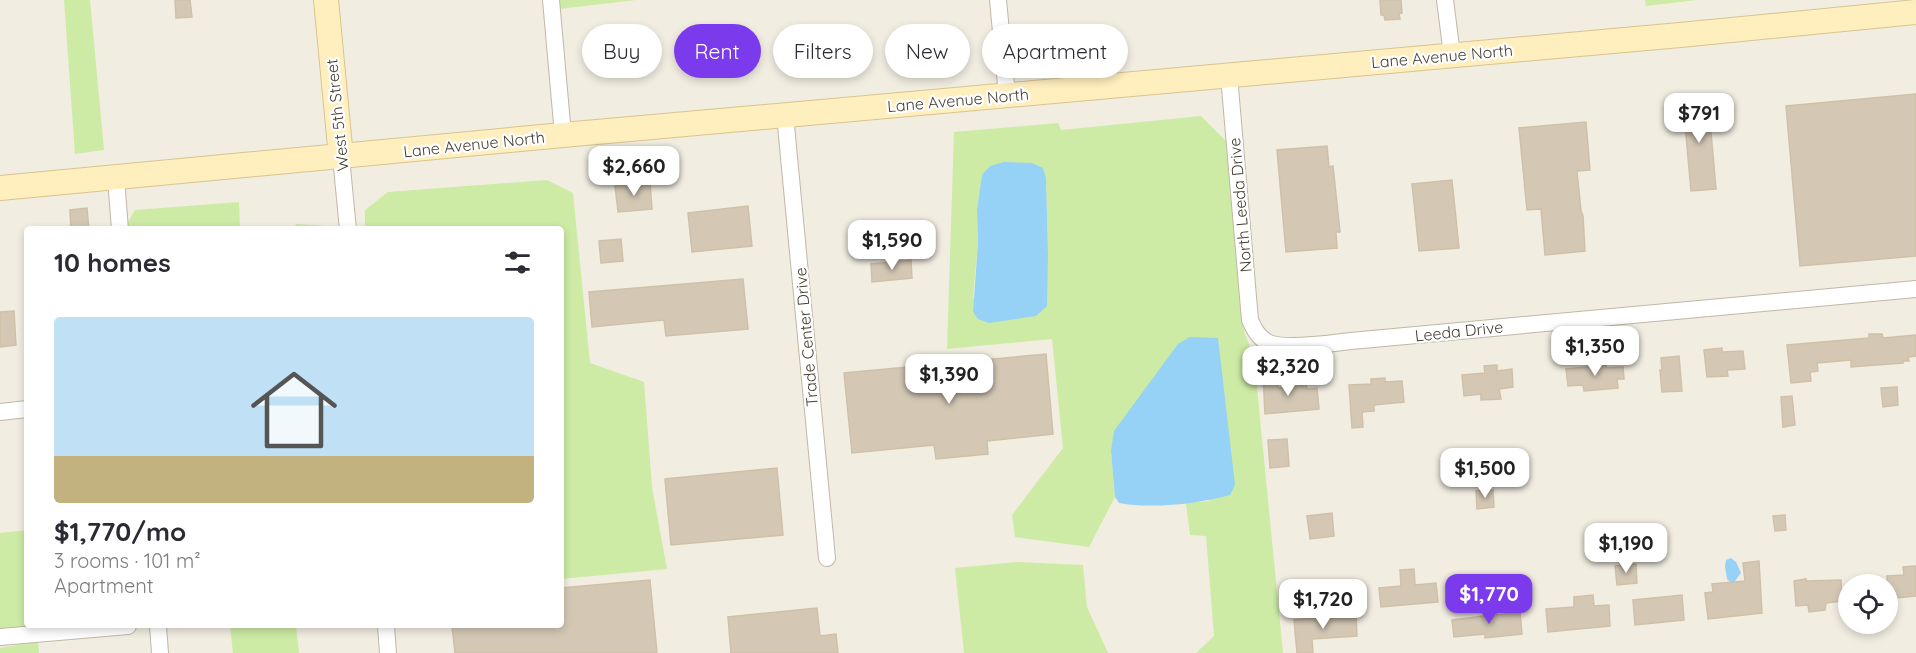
<!DOCTYPE html>
<meta charset="utf-8">
<style>
body{margin:0;font-family:Quicksand,sans-serif;background:#f7f7f7;color:#2b2b33;height:100vh;display:flex;flex-direction:column;font-size:22px;white-space:nowrap}
*{box-sizing:border-box;margin:0}
p{font-size:20px;color:#7c7c81}
.icon{flex:none;width:33px;height:33px;fill:none;stroke:currentColor;stroke-width:2;stroke-linecap:round;stroke-linejoin:round}
.map{position:relative;flex:1;overflow:hidden}
.sheet{position:absolute;left:24px;top:226px;width:540px;height:402px;display:flex;flex-direction:column;background:#fff;border-radius:6px;box-shadow:0 3px 9px #0003}
.sheet>*{flex:none}
.top-card{position:absolute;left:582px;top:24px;width:570px;height:54px;display:flex;gap:12px}
.tools{position:absolute;left:1838px;top:574px;display:grid;gap:12px}
.tools a{display:grid;place-items:center;width:60px;height:60px;border-radius:50%;background:#fff;box-shadow:0 3px 9px #0003;font-size:30px}
.price{position:absolute;translate:-50% -51px;padding:0 14px;border-radius:12px;background:#fff;color:#222;font-size:20px;line-height:39px;filter:drop-shadow(0 2px 3px #0008)}
.price::after{content:'';position:absolute;left:50%;top:36px;width:18px;height:14px;margin-left:-9px;background:inherit;clip-path:polygon(0 0,100% 0,50% 100%)}
.price.selected{background:#7c3aed;color:#fff}
ul{padding:0;list-style:none}
li{display:grid;align-content:center;gap:12px;height:318px;padding:0 30px}
li span{display:grid;place-items:center;height:186px;border-radius:6px;color:#555}
li>.icon{margin-inline-start:auto}
span .icon{width:108px;height:108px;fill:#fffc;stroke-width:1}
li b{font-size:26px}
h2{display:flex;justify-content:space-between;align-items:center;height:72px;padding:0 30px;font-size:26px}
.chip{padding:0 21px;border-radius:27px;background:#fff;box-shadow:0 3px 9px #0003;font-size:21px;line-height:54px}
.chip.selected{background:#7c3aed;color:#fff}
.map>svg:first-child{display:block}
</style>
<div class="map">
<svg width="1916" height="653" viewBox="0 0 1916 653">
<rect width="100%" height="100%" fill="#f2ede1"/>
<g fill="#cdeba5" fill-rule="evenodd">
<polygon points="64,0 90,0 104,150 75,154"/>
<polygon points="558,0 636,0 559,9"/>
<polygon points="1645,0 1697,0 1646,6"/>
<path d="M1201,116L1227,142L1244,332L1254,357L1283,653H1196L1214,636L1206,536L1190,535L1186,503L1210,501L1111,451L1115,497L1089,547L1015,537L1012,515L1063,448L1052,339L947,349L954,132L1058,123L1061,130ZM1043,168L1046,178L1048,254L973,298L978,242L977,209L982,175Z"/>
<polygon points="547,180 573,193 590,363 644,382 652,487 667,569 561,579 561,230 365,229 365,210 388,192"/>
<polygon points="239,202 240,229 129,229 128,222 135,210"/>
<polygon points="297,224 326,226 326,229 289,229"/>
<polygon points="27,530 27,626 75,626 0,632 0,533"/>
<polygon points="1017,562 1083,565 1087,607 1108,653 964,653 955,568"/>
<polygon points="230,626 296,626 299,653 233,653"/>
<polygon points="38,641 39,653 0,653 0,648"/>
</g>
<g fill="#96d1f6">
<polygon points="1004,162 1032,163 1043,168 1046,178 1048,254 1047,306 1036,316 989,323 978,319 973,312 978,242 977,209 982,175 990,166"/>
<path d="M1190,337L1218,338L1235,485L1230,495C1198,504 1151,509 1119,503L1115,497L1111,451L1114,431L1178,344Z"/>
<polygon points="1731,558 1736,562 1741,573 1735,581 1731,583 1727,579 1725,566 1726,560"/>
<path d="M1489,588L1493,592L1491,599C1484,602 1472,603 1469,595L1472,590Z"/>
</g>
<g fill="#d4c8b5" stroke="#d0c0a8" stroke-width="1.5">
<polygon points="175,0 190,0 192,17 176,18"/>
<polygon points="1380,0 1401,0 1402,13 1399,14 1400,19 1385,20 1384,15 1381,15"/>
<polygon points="1916,94 1916,256 1800,266 1786,106"/>
<polygon points="1712,101 1714,120 1710,121 1716,189 1691,191 1685,124 1681,124 1679,103"/>
<polygon points="1586,122 1590,170 1577,171 1581,211 1583,216 1585,251 1545,255 1541,209 1527,210 1519,128"/>
<polygon points="1327,146 1329,167 1333,166 1340,232 1336,232 1337,248 1286,252 1277,150"/>
<polygon points="1452,180 1459,248 1419,251 1412,184"/>
<polygon points="650,183 652,209 618,212 615,186"/>
<polygon points="748,206 752,246 692,252 688,213"/>
<polygon points="87,208 89,230 71,230 70,210"/>
<polygon points="621,239 623,261 601,263 599,241"/>
<polygon points="911,260 912,278 872,282 871,264"/>
<polygon points="743,279 748,329 666,336 664,320 592,327 589,292"/>
<polygon points="14,311 16,345 0,347 0,312"/>
<polygon points="1869,334 1882,334 1883,338 1916,335 1916,356 1908,357 1909,361 1903,361 1903,363 1851,367 1851,360 1817,363 1818,371 1810,372 1811,381 1791,383 1787,345 1869,338"/>
<polygon points="1722,348 1722,352 1743,351 1745,369 1727,370 1728,376 1707,377 1704,350"/>
<polygon points="1046,354 1053,434 987,441 988,454 936,459 934,445 852,453 844,373"/>
<polygon points="1679,356 1682,391 1662,392 1660,370 1662,370 1661,358"/>
<polygon points="1497,365 1497,371 1512,369 1513,387 1499,389 1501,399 1481,400 1481,394 1464,396 1462,375 1485,373 1484,366"/>
<polygon points="1606,365 1606,368 1623,367 1624,379 1617,379 1618,388 1584,391 1583,385 1568,386 1566,369"/>
<polygon points="1277,373 1278,388 1306,385 1307,389 1317,388 1319,409 1265,414 1263,374"/>
<polygon points="1385,378 1385,382 1402,381 1404,402 1374,405 1374,411 1362,412 1363,427 1352,428 1349,385 1371,384 1371,379"/>
<polygon points="1897,387 1898,405 1883,407 1881,388"/>
<polygon points="1792,396 1795,425 1783,427 1781,397"/>
<polygon points="1287,439 1289,466 1270,468 1268,440"/>
<polygon points="777,468 783,535 671,545 665,479"/>
<polygon points="1493,490 1494,507 1477,509 1476,491"/>
<polygon points="1332,513 1334,536 1310,539 1307,516"/>
<polygon points="1785,515 1786,530 1775,531 1773,516"/>
<polygon points="1759,561 1762,613 1708,619 1705,593 1713,592 1712,584 1745,581 1743,563"/>
<polygon points="1636,564 1637,583 1617,585 1615,566"/>
<polygon points="1916,566 1916,596 1887,599 1887,576 1904,575 1903,567"/>
<polygon points="1414,569 1415,585 1436,583 1438,602 1381,607 1379,588 1401,586 1400,570"/>
<polygon points="1806,579 1806,581 1841,580 1842,601 1826,603 1825,610 1809,612 1808,605 1796,606 1794,581"/>
<polygon points="650,580 657,653 455,653 452,626 561,626 561,588"/>
<polygon points="1593,595 1594,606 1609,605 1610,626 1548,632 1546,609 1574,607 1574,597"/>
<polygon points="1682,595 1684,620 1635,625 1633,600"/>
<polygon points="817,608 820,636 836,634 838,653 731,653 728,617"/>
<polygon points="1496,609 1497,615 1520,612 1522,634 1485,638 1485,634 1454,637 1452,620 1484,616 1483,610"/>
<polygon points="1356,614 1357,636 1312,639 1313,653 1297,653 1294,620"/>
</g>
<g fill="none" stroke-linecap="round" stroke-linejoin="round">
<defs>
<g id="street">
<polyline points="551,0 563,135"/>
<polyline points="998,0 1007,95"/>
<polyline points="1445,0 1452,55"/>
<path d="M1229,76L1250,320C1254,329 1258,337 1267,342C1283,351 1332,343 1351,341L1916,289"/>
<polyline points="785,115 827,558"/>
<polyline points="341,157 348,230"/>
<polyline points="116,178 120,230"/>
<polyline points="0,412 27,409"/>
<polyline points="158,626 160,653"/>
<polyline points="386,626 388,653"/>
<polyline points="0,637 128,626"/>
</g>
<g id="secondary">
<polyline points="326,0 341,157"/>
<polyline points="0,188 563,135 1680,35 1916,12"/>
</g>
</defs>
<use href="#street" stroke="#c1b7a6" stroke-width="18"/>
<use href="#secondary" stroke="#d9c48e" stroke-width="26"/>
<use href="#street" stroke="#fff" stroke-width="16"/>
<use href="#secondary" stroke="#ffeebe" stroke-width="24"/>
</g>
<g text-anchor="middle" dominant-baseline="central" stroke-width="4.5" stroke-linejoin="round" paint-order="stroke">
<g font-size="16" fill="#443c31" stroke="#fff">
<text transform="translate(1442 56) rotate(-5)">Lane Avenue North</text>
<text transform="translate(958 100) rotate(-5)">Lane Avenue North</text>
<text transform="translate(337 115) rotate(-96)">West 5th Street</text>
<text transform="translate(474 144) rotate(-6)">Lane Avenue North</text>
<text transform="translate(1240 205) rotate(-95)">North Leeda Drive</text>
<text transform="translate(1459 331) rotate(-6)">Leeda Drive</text>
<text transform="translate(806 337) rotate(-95)">Trade Center Drive</text>
</g>
</g>
</svg>
<div class="tools">
<a><svg class="icon" aria-label="locate" viewBox="0 0 24 24"><circle cx="12" cy="12" r="6"/><path d="M12 2v4M12 18v4M2 12h4M18 12h4"/></svg></a>
</div>
<b class="price" style="left:1699px;top:144px">$791</b>
<b class="price" style="left:634px;top:197px">$2,660</b>
<b class="price" style="left:892px;top:271px">$1,590</b>
<b class="price" style="left:1595px;top:377px">$1,350</b>
<b class="price" style="left:1288px;top:397px">$2,320</b>
<b class="price" style="left:949px;top:405px">$1,390</b>
<b class="price" style="left:1485px;top:499px">$1,500</b>
<b class="price" style="left:1626px;top:574px">$1,190</b>
<b class="price selected" style="left:1489px;top:625px">$1,770</b>
<b class="price" style="left:1323px;top:630px">$1,720</b>
<div class="top-card">
<a class="chip">Buy</a>
<a class="chip selected">Rent</a>
<a class="chip">Filters</a>
<a class="chip">New</a>
<a class="chip">Apartment</a>
</div>
<section class="sheet">
<h2>10 homes<svg class="icon" aria-label="filters" viewBox="0 0 24 24"><path d="M4 7h16M4 17h16"/><circle cx="9" cy="7" r="2"/><circle cx="15" cy="17" r="2"/></svg></h2>
<ul>
<li><span style="background:linear-gradient(#bfe0f5 75%,#c2b280 0)"><svg class="icon" aria-label="home" viewBox="0 0 24 24"><path d="M3 11l9-7 9 7M6 9v11h12V9"/></svg></span><div><b>$1,770/mo</b><p>3 rooms · 101 m²</p><p>Apartment</p></div></li>
</ul>
</section>
</div>
